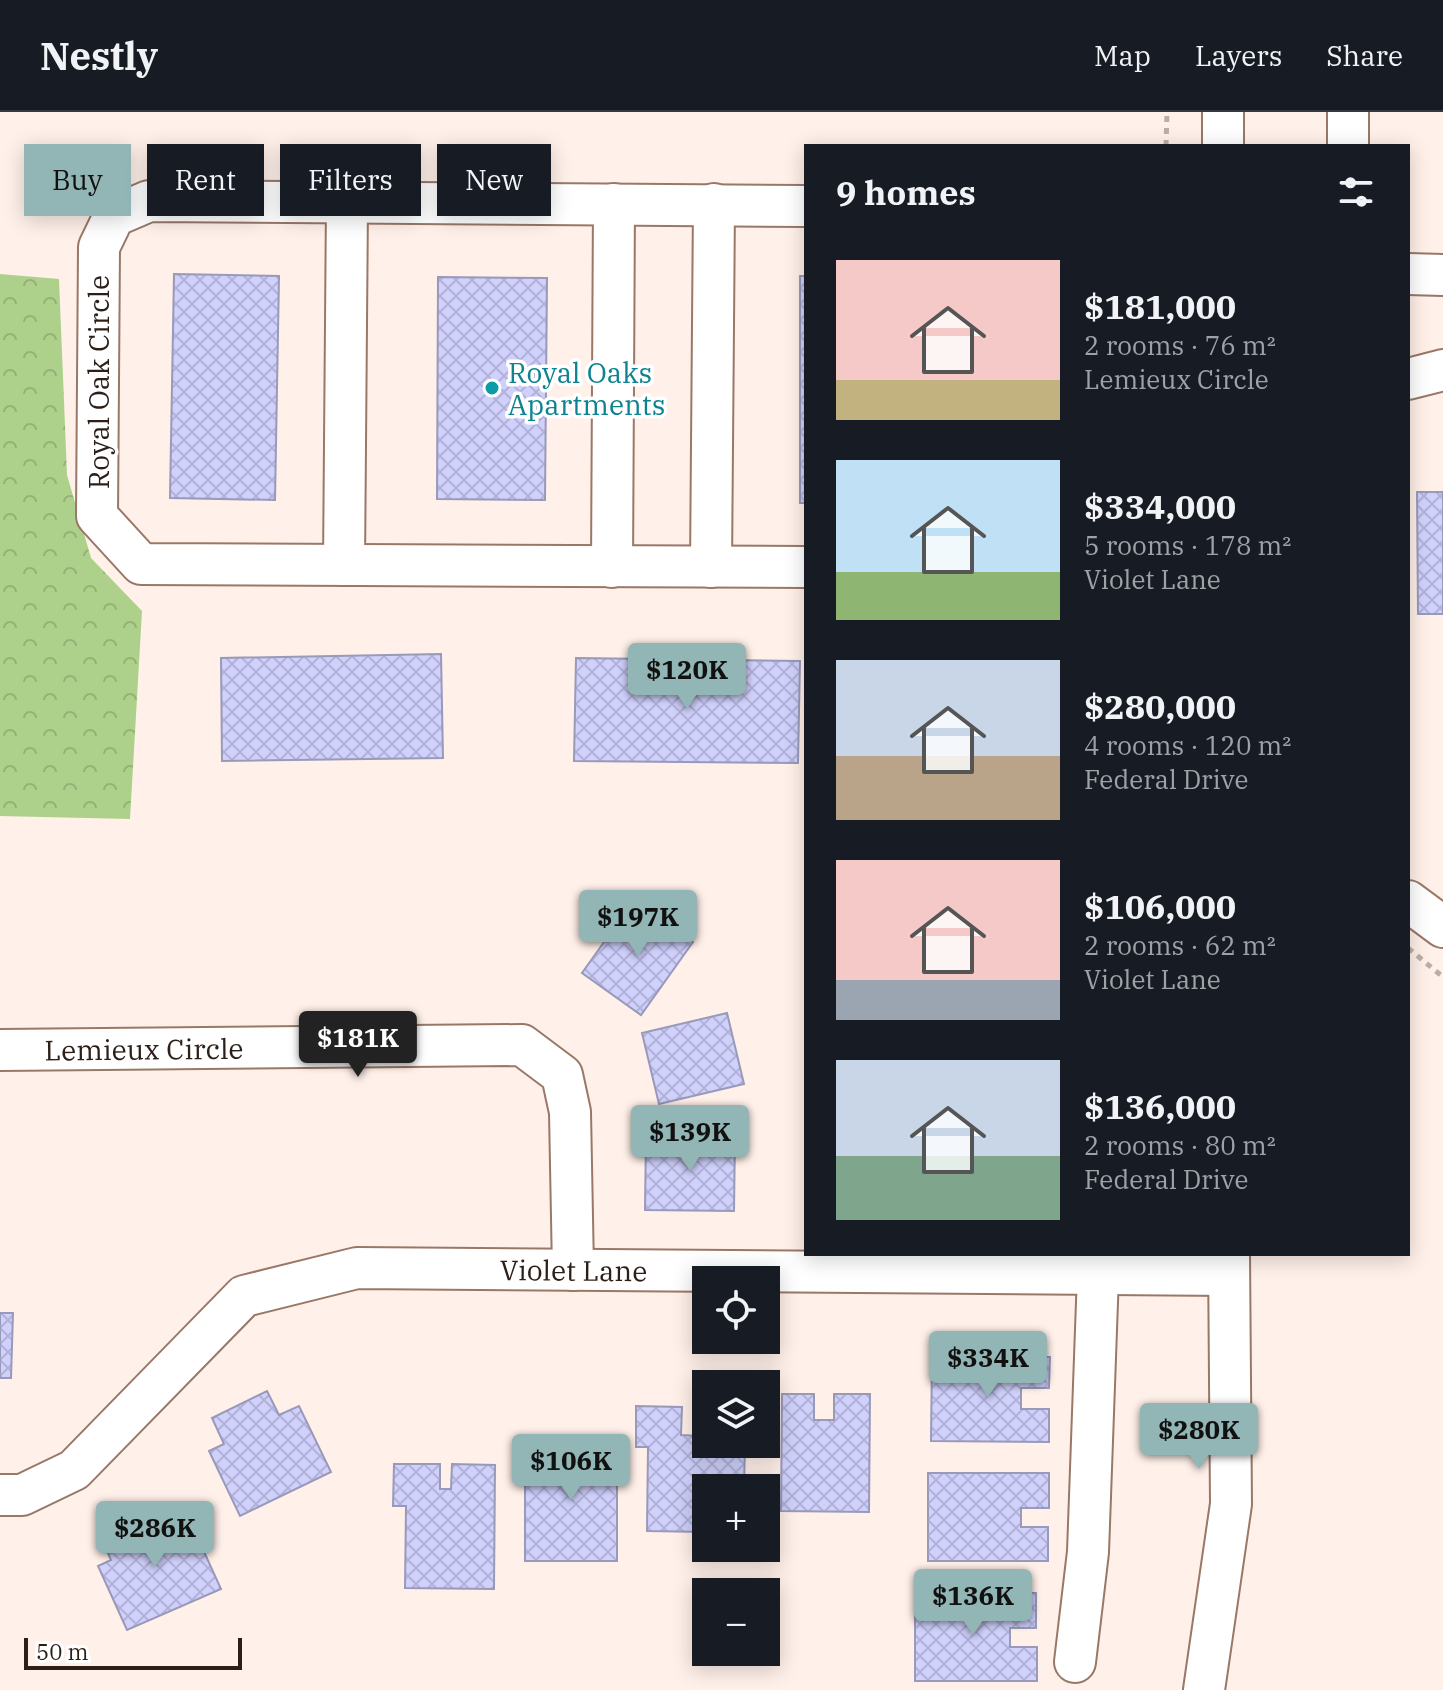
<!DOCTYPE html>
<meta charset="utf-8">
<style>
body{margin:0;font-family:"IBM Plex Serif",serif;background:#242831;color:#f1f3f6;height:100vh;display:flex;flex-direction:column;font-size:30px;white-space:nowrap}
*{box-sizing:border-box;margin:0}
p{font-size:26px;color:#9ea1a6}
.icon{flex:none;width:44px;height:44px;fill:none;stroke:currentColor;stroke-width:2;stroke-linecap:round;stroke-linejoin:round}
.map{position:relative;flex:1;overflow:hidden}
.drawer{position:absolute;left:804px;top:32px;width:606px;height:1112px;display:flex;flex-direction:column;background:#171b24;border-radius:0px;box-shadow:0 4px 20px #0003}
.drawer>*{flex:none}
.hud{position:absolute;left:24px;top:32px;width:660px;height:72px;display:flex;gap:16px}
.controls{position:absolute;left:692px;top:1154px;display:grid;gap:16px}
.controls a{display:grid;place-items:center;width:88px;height:88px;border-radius:0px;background:#171b24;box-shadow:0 4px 20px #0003;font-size:40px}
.scale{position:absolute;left:24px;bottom:20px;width:218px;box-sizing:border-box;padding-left:8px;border:4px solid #2b1f18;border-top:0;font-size:22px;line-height:28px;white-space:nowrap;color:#2b1f18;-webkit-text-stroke:6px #fff;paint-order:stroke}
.price{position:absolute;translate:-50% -68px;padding:0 18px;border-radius:8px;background:#92b5b5;color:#111;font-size:26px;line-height:52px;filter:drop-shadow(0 2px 4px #0008)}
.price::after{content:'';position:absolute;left:50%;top:48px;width:24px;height:18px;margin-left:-12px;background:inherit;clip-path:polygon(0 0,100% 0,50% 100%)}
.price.selected{background:#222;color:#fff}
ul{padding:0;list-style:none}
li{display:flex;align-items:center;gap:24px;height:200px;padding:0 32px}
li span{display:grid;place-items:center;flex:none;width:224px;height:160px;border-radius:0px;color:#555}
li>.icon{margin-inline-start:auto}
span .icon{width:96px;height:96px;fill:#fffc;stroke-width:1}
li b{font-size:34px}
h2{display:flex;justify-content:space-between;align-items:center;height:96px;padding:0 32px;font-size:34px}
.chip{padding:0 28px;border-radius:0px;background:#171b24;box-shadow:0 4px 20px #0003;font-size:28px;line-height:72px}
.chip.selected{background:#92b5b5;color:#111}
header{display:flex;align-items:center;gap:48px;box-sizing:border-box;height:112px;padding:0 40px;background:#171b24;border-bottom:2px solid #363941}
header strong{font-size:38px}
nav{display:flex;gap:44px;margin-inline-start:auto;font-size:28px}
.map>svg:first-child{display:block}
</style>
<header>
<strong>Nestly</strong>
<nav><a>Map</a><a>Layers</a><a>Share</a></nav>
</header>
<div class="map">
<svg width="1443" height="1578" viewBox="0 0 1443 1578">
<defs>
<pattern id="forest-crowns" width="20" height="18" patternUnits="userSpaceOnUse" patternTransform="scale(2)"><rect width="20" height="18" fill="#add08a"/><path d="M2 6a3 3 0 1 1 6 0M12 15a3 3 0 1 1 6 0" fill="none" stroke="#95b276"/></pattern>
<pattern id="building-cross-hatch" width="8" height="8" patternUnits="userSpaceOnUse" patternTransform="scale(2)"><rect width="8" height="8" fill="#cfd0fc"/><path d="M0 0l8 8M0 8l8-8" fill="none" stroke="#b2b2d7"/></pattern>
</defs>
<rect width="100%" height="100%" fill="#fff0e9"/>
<polygon fill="url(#forest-crowns)" points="0,162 59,167 67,363 91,446 142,499 130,707 0,704"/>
<g fill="url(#building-cross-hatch)" stroke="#9999ba" stroke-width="2">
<polygon points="174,162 279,164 275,388 170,386"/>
<rect x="800" y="164" width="6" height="227"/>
<polygon points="438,165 547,166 545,388 437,387"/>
<polygon points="1417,380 1443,380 1443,502 1418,502"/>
<polygon points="441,542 443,646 222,649 221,546"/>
<polygon points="576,546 800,549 798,651 574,649"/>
<polygon points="634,788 693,830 641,903 582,861"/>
<polygon points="727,901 744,972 659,992 642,921"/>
<polygon points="646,1022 735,1024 734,1099 645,1098"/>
<polygon points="0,1201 13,1201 11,1266 0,1266"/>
<polygon points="932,1244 1050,1245 1049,1276 1021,1276 1021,1297 1049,1297 1049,1330 931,1329"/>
<polygon points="267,1279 279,1303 299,1294 331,1360 240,1404 209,1339 224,1332 212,1306"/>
<polygon points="782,1282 814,1282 814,1308 834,1308 834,1282 870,1282 869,1400 781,1399"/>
<polygon points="636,1294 682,1295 681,1323 701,1324 702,1295 706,1295 706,1332 745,1332 744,1376 706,1376 706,1420 647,1419 648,1335 636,1335"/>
<polygon points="525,1326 561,1326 561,1355 582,1355 582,1327 617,1327 617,1449 525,1449"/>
<polygon points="394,1352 440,1352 440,1377 451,1377 452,1352 495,1353 494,1477 405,1476 406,1394 393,1394"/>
<polygon points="928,1361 1049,1361 1049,1396 1021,1396 1021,1415 1048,1415 1048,1449 928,1449"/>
<polygon points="161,1397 171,1420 191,1411 221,1477 127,1518 98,1454 111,1448 100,1424"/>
<polygon points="915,1481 1036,1481 1036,1516 1010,1516 1010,1535 1037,1535 1037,1569 915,1569"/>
</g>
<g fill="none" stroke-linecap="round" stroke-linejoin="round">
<defs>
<g id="minor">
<polyline points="1223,0 1223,34"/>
<polyline points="1348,34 1348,0"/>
<polyline points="806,94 149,89 114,104 99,135 97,404 141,452 806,455"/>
<polyline points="1408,162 1443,163"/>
<polyline points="1408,267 1443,258"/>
<polyline points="344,453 347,91"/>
<polyline points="612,455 614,92"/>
<polyline points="711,455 714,92"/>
<polyline points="1408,789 1443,815"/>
<path id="s1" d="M0,938L522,933L562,963L570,1000L573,1158"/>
<path id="s2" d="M0,1383H22L74,1358L244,1184L357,1156L1229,1163"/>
<polyline points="1075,1550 1088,1440 1098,1162"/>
<polyline points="1204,1578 1231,1392 1229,1142"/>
</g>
</defs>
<use href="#minor" stroke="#997867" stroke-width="44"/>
<g stroke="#bcaea7" stroke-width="5" stroke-dasharray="6 6" stroke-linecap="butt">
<polyline points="1166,34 1167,0"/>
<polyline points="1408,836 1443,865"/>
</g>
<use href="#minor" stroke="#fff" stroke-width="40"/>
</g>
<circle fill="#0f9aa8" stroke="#fff" stroke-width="3" cx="492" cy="276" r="8"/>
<g text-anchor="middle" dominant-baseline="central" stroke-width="7" stroke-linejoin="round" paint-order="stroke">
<g font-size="28" fill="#0d838f" stroke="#fff" text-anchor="start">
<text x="508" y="260">Royal Oaks<tspan x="508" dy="32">Apartments</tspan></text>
</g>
<g font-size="28" fill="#2b1f18" stroke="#fff">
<text transform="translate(98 270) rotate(-90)">Royal Oak Circle</text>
<text stroke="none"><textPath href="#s1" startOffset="144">Lemieux Circle</textPath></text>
<text stroke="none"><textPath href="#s2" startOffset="656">Violet Lane</textPath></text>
</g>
</g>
</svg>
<div class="controls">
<a><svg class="icon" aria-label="locate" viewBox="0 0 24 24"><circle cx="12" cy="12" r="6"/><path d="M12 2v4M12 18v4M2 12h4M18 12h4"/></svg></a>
<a><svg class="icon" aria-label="layers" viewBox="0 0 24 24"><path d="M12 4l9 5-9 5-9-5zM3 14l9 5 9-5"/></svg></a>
<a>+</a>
<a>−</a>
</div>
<div class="scale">50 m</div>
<b class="price" style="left:687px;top:599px">$120K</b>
<b class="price" style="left:638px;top:846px">$197K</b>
<b class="price selected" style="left:358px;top:967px">$181K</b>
<b class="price" style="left:690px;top:1061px">$139K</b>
<b class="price" style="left:988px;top:1287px">$334K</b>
<b class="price" style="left:1199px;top:1359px">$280K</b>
<b class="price" style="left:571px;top:1390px">$106K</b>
<b class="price" style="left:155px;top:1457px">$286K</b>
<b class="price" style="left:973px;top:1525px">$136K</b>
<div class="hud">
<a class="chip selected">Buy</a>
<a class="chip">Rent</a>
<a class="chip">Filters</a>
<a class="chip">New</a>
</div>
<section class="drawer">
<h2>9 homes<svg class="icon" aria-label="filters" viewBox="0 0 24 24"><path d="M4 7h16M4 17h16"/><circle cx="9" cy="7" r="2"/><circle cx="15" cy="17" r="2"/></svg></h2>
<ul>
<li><span style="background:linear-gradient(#f6c9c9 75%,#c2b280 0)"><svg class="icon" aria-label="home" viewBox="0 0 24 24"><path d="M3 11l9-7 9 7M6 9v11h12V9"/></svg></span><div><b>$181,000</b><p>2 rooms · 76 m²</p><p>Lemieux Circle</p></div></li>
<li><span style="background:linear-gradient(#bfe0f5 70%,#8fb573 0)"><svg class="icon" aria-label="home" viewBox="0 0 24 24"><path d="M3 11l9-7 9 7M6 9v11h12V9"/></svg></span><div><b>$334,000</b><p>5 rooms · 178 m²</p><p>Violet Lane</p></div></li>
<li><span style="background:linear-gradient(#c9d6e8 60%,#b9a48a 0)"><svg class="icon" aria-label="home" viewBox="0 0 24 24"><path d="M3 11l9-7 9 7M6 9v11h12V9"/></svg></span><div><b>$280,000</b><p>4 rooms · 120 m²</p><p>Federal Drive</p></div></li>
<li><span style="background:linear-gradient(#f6c9c9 75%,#9aa5b1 0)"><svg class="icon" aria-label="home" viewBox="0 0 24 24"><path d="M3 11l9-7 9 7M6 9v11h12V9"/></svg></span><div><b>$106,000</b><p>2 rooms · 62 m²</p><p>Violet Lane</p></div></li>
<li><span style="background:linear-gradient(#c9d6e8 60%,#7fa58c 0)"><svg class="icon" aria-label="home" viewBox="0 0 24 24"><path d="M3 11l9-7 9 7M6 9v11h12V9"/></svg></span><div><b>$136,000</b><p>2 rooms · 80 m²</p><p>Federal Drive</p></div></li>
</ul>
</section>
</div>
